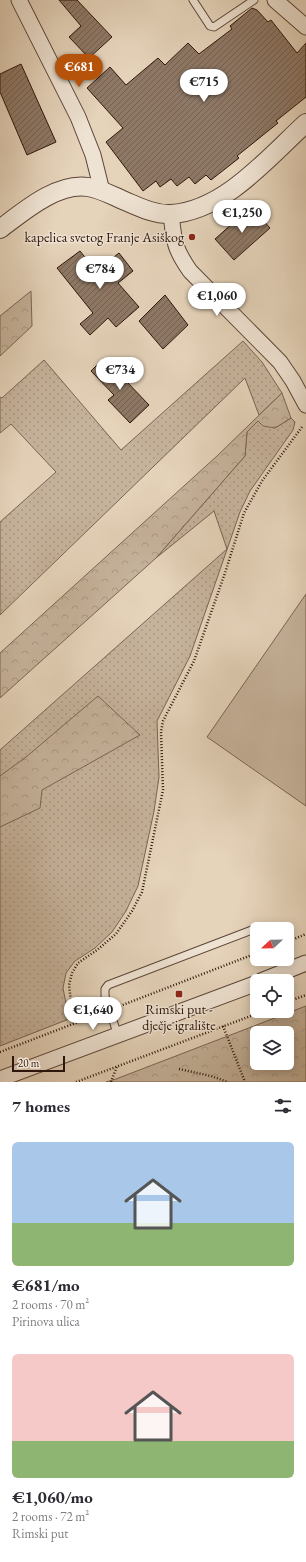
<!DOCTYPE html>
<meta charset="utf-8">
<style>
body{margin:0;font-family:"EB Garamond",serif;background:#f2f2f3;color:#2b2b33;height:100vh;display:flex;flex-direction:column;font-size:15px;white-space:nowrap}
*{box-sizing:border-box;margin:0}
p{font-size:13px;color:#7c7c81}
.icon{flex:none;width:22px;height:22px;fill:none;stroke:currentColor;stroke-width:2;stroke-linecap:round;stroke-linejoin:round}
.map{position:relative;height:1082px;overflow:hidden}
.side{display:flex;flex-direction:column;background:#fff;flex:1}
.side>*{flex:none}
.needle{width:26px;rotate:248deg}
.tools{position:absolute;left:250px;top:922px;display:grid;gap:8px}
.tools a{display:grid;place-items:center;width:44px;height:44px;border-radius:6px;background:#fff;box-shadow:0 2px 10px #0003;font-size:20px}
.scale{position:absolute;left:12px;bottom:10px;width:53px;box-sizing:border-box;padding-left:4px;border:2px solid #2f160c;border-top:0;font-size:11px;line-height:14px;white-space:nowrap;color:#2f160c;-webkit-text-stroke:3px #eee2d2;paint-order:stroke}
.price{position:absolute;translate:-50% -34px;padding:0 9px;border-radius:14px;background:#fff;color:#222;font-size:13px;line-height:26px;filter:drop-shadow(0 1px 2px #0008)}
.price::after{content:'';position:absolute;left:50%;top:24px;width:12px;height:9px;margin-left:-6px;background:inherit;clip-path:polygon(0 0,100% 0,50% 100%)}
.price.active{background:#b45309;color:#fff}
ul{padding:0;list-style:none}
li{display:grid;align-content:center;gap:8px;height:212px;padding:0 12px}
li span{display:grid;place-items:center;height:124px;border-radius:6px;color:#555}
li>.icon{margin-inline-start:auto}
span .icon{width:72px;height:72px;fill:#fffc;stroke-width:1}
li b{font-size:17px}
h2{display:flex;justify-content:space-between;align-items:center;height:48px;padding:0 12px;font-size:17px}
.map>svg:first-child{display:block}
</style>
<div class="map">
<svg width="306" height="1082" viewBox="0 0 306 1082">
<defs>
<pattern id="grass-dots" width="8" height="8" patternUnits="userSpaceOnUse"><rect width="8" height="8" fill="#c6b39c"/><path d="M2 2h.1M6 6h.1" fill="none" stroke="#aa9985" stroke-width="1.8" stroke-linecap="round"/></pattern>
<pattern id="forest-crowns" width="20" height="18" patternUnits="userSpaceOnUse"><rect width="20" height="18" fill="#c6b39c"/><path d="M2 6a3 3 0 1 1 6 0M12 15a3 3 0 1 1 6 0" fill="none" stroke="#aa9985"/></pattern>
<pattern id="building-hatch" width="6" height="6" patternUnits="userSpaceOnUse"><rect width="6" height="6" fill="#8e7866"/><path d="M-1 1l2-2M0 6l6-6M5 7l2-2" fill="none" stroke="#746152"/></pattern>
</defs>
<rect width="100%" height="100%" fill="#e5d3ba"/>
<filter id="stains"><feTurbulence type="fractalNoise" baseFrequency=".005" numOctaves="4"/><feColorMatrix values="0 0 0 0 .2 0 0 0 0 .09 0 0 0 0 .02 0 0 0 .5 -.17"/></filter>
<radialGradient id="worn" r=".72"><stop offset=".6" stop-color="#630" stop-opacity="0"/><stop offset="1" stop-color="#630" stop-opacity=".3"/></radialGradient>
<g fill="url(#grass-dots)" stroke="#7a6454">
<polygon points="243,341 262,362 282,393 259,415 245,378 0,615 0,522 56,472 11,424 0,433 0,397 2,398 44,360 121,450"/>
<polygon points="291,418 295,422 293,430 250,491 240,512 190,656 157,721 159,777 154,811 138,886 126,911 112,932 95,948 75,961 66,973 63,988 69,1019 0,1046 0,750 227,549 214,511 156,558 245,456 247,432 258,421 275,428"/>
</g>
<g fill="url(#forest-crowns)" stroke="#7a6454" fill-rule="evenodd">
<polygon points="31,291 32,326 0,356 0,316"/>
<polygon points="282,393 291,418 275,428 263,426 258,421 247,432 245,456 156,558 0,698 0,653 217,456"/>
<polygon points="98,696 140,735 42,790 40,808 0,827 0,776 26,757"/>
<path d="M306,1006V1082H106L116,1079ZM257,1033H287V1063H257Z"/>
</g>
<polygon fill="#c6b39c" stroke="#7a6454" points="306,594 306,806 207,737"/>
<g fill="url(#building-hatch)" stroke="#2f160c">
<polygon points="59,0 77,0 112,37 89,58 69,37 81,26"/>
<polygon points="252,8 257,10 268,22 271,20 297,53 306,43 306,97 276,121 278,123 237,156 239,158 211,180 206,175 195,184 189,177 177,186 171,179 160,187 156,181 143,191 106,142 123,128 87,88 110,67 126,85 158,58 165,65 188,43 199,54 232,29 230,26"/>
<polygon points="21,64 56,142 27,155 0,92 0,74"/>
<polygon points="251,207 270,228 234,260 215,239"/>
<polygon points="80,251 96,271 119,253 133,271 118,283 139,307 116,327 108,318 90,335 80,324 93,313 57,268"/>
<polygon points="165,295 188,325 163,349 139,321"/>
<polygon points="104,358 149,405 130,423 108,400 114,395 91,371"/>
</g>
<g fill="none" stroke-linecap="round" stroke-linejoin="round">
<defs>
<g id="service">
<polyline points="193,0 210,26 214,27 254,0"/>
<polyline points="118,1036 105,996 105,989 108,985 257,928"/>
</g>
<g id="minor">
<polyline points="19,0 78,117 93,155 102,191"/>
<polyline points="275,0 306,27"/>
<path d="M171,214C174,241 174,248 190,271L280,362L293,381L306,405"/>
<polyline points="261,981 306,963"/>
<polyline points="0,1079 257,983"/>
</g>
<path id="tertiary" d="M0,229C23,212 57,182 88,187C101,189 113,196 125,201C139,207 155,215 171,214C224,211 269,157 306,123"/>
</defs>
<use href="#service" stroke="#5c4538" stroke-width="9"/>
<use href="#minor" stroke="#5c4538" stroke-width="17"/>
<use href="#tertiary" stroke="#5c4538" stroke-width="20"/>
<g stroke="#2f160c" stroke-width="2.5" stroke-dasharray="1 2" stroke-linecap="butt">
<polyline points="287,942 306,934"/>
<polyline points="287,1002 306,995"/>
<polyline points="120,1006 257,953"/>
<polyline points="79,1022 71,1001 69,985 72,973 78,963 97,950 116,934 132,911 142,892 163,790 161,732 163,721 194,661 225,573 244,513 262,481 302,427"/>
<polyline points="223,1026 245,1082"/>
<polyline points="0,1052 99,1014"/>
<polyline points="179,1069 211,1076 228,1082"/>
<polyline points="76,1082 264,1011"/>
<polyline points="111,1082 117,1066"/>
</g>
<use href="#service" stroke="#eee2d2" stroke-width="7"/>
<use href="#minor" stroke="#eee2d2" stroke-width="15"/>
<use href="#tertiary" stroke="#eee2d2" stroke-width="18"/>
</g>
<g fill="#8f2418" stroke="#eee2d2" stroke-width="1.5">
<circle cx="192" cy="237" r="4"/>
<rect x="175" y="990" width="8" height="8" rx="2"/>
</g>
<g text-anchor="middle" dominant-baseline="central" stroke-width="3" stroke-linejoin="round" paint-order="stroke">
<g font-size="14" fill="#2f160c" stroke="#eee2d2" text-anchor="end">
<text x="184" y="237">kapelica svetog Franje Asiškog</text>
<text x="179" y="1009" text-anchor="middle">Rimski put -<tspan x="179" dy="16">dječje igralište</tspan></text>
</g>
</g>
<rect width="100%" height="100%" filter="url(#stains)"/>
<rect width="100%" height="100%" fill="url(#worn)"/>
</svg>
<div class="tools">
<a><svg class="needle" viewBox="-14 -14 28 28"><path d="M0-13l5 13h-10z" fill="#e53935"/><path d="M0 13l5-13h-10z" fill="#7c7c81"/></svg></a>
<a><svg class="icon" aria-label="locate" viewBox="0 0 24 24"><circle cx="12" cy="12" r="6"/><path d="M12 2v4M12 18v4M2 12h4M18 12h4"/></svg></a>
<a><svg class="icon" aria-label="layers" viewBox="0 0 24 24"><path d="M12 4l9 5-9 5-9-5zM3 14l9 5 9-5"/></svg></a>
</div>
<div class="scale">20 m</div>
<b class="price active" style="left:79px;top:88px">€681</b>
<b class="price" style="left:204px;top:103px">€715</b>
<b class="price" style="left:242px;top:234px">€1,250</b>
<b class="price" style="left:100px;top:290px">€784</b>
<b class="price" style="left:217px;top:317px">€1,060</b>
<b class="price" style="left:120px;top:391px">€734</b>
<b class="price" style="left:93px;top:1031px">€1,640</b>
</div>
<section class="side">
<h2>7 homes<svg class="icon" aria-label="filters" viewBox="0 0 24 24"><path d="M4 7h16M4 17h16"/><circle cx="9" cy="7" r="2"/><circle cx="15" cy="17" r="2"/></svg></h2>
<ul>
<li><span style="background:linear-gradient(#a9c7e8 65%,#8fb573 0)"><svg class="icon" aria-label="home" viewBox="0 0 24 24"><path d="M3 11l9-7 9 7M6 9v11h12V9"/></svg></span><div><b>€681/mo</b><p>2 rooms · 70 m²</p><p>Pirinova ulica</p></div></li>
<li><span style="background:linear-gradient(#f6c9c9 70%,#8fb573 0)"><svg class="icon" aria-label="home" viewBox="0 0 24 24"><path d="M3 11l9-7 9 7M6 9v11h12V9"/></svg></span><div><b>€1,060/mo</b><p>2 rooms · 72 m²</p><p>Rimski put</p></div></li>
</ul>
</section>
